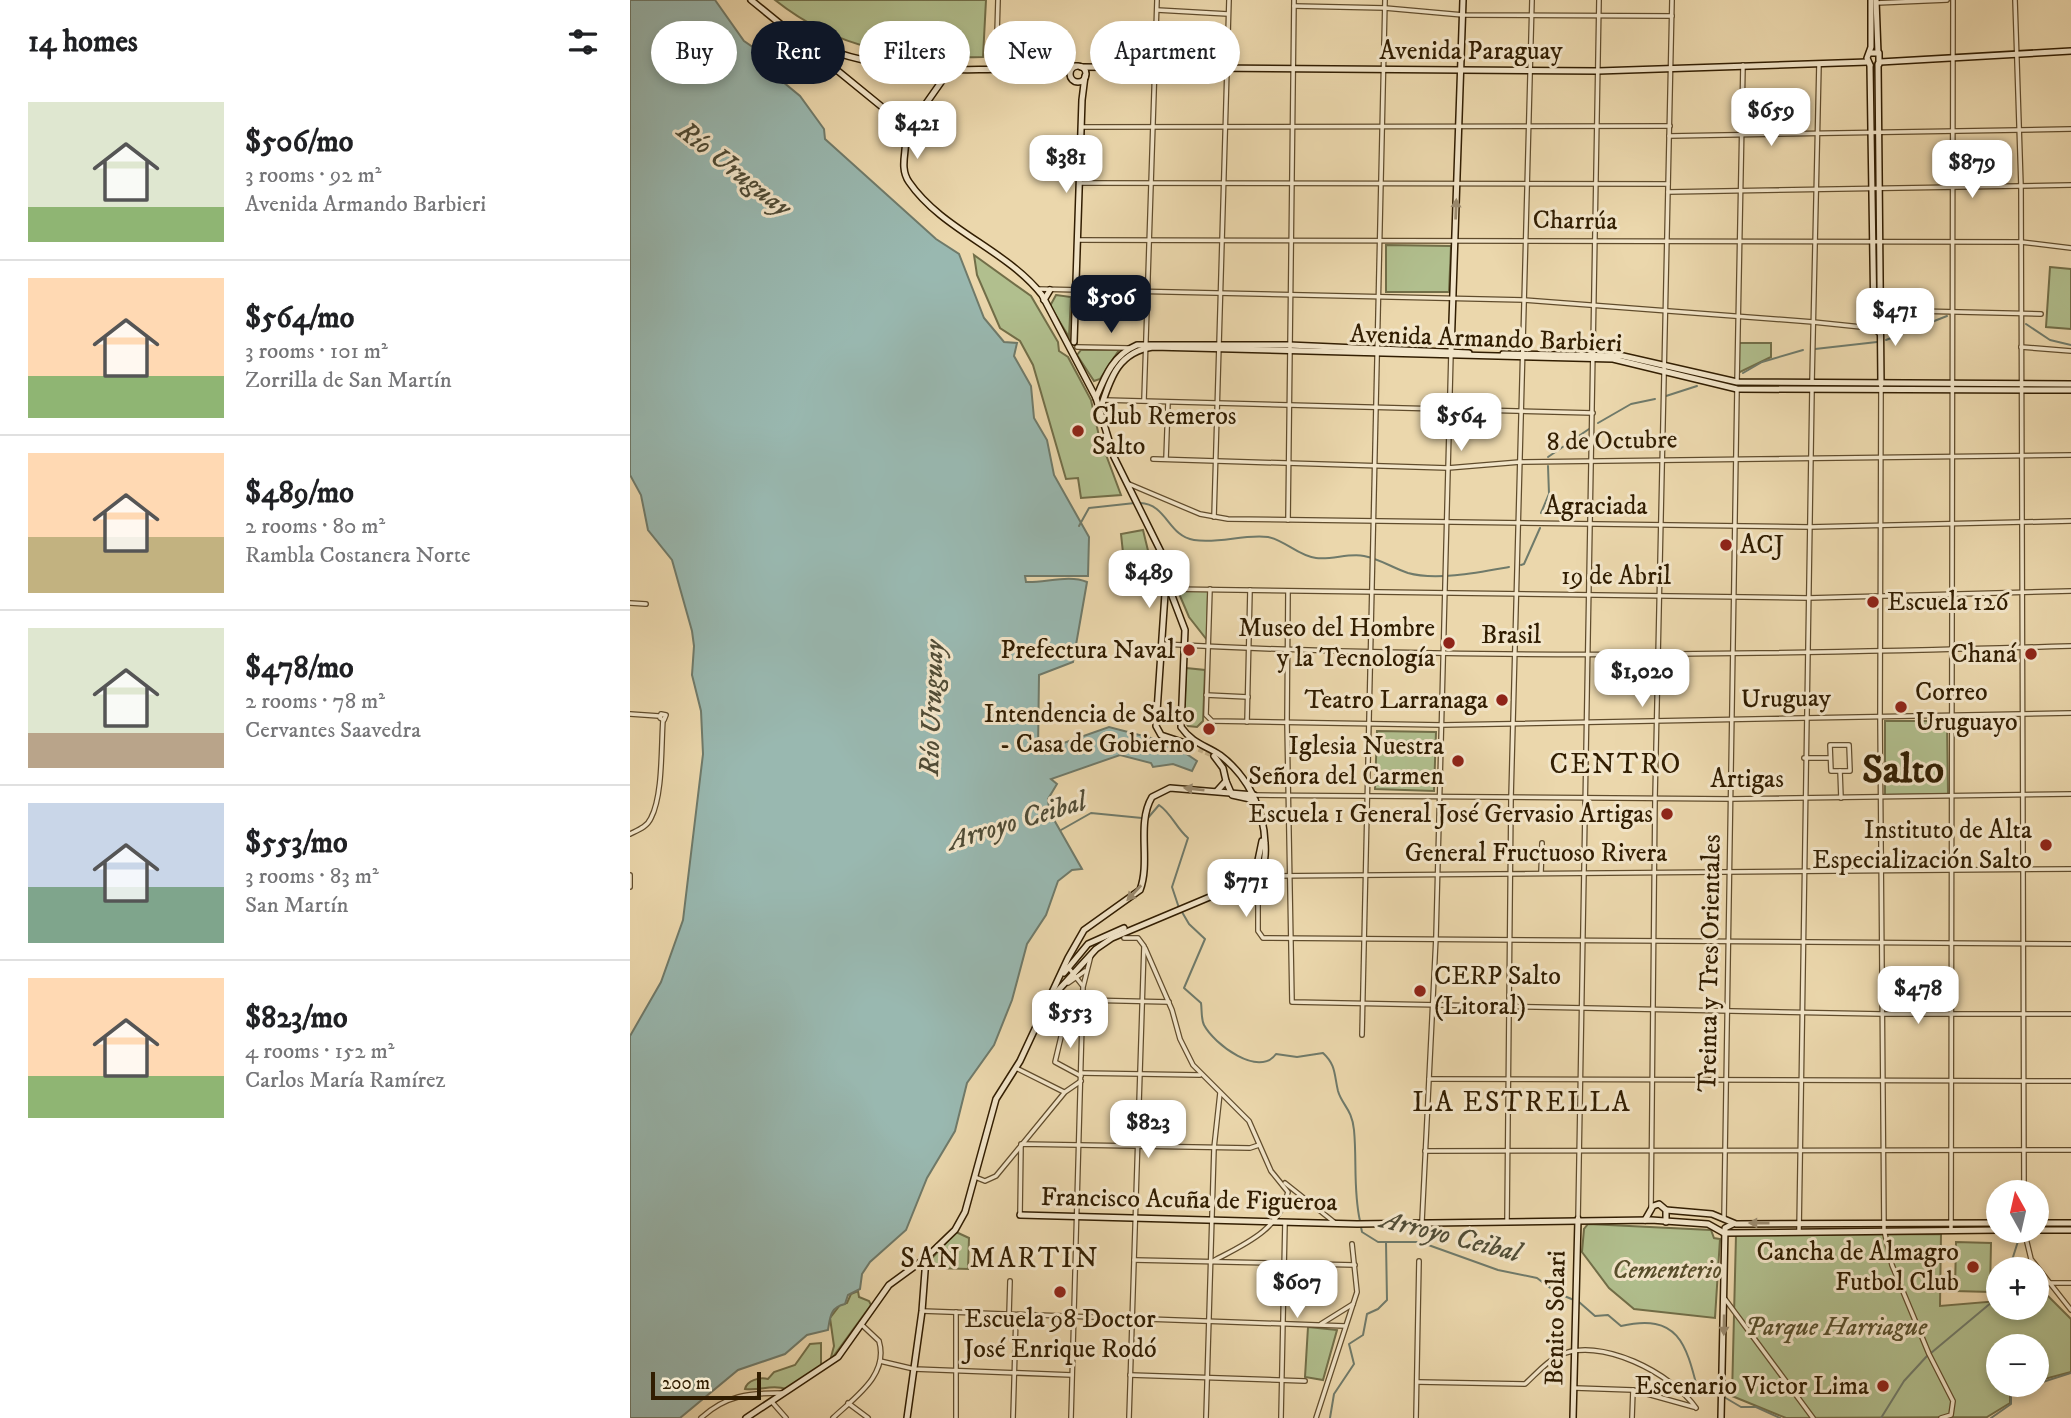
<!DOCTYPE html>
<meta charset="utf-8">
<style>
body{margin:0;font-family:"IM FELL DW Pica",serif;background:#f2f2f2;color:#202124;height:100vh;display:flex;flex-direction:column;font-size:26px;white-space:nowrap}
*{box-sizing:border-box;margin:0}
p{font-size:23px;color:#757577}
.icon{flex:none;width:38px;height:38px;fill:none;stroke:currentColor;stroke-width:2;stroke-linecap:round;stroke-linejoin:round}
.map{position:relative;flex:1;overflow:hidden}
.sheet{display:flex;flex-direction:column;background:#fff;width:630px}
.sheet>*{flex:none}
.banner{position:absolute;left:21px;top:21px;width:665px;height:63px;display:flex;gap:14px}
.needle{width:46px;rotate:352deg}
.fabs{position:absolute;left:1356px;top:1180px;display:grid;gap:14px}
.fabs a{display:grid;place-items:center;width:63px;height:63px;border-radius:50%;background:#fff;box-shadow:0 4px 10px #0003;font-size:35px}
.scale{position:absolute;left:21px;bottom:18px;width:110px;box-sizing:border-box;padding-left:7px;border:4px solid #311d01;border-top:0;font-size:19px;line-height:24px;white-space:nowrap;color:#311d01;-webkit-text-stroke:5px #f2e5c9;paint-order:stroke}
.price{position:absolute;translate:-50% -60px;padding:0 16px;border-radius:14px;background:#fff;color:#222;font-size:23px;line-height:46px;filter:drop-shadow(0 2px 4px #0008)}
.price::after{content:'';position:absolute;left:50%;top:42px;width:21px;height:16px;margin-left:-10px;background:inherit;clip-path:polygon(0 0,100% 0,50% 100%)}
.price.current{background:#111827;color:#fff}
ul{padding:0;list-style:none}
li{display:flex;align-items:center;gap:21px;height:175px;padding:0 28px}
li+li{border-top:2px solid #e0e0e0}
li span{display:grid;place-items:center;flex:none;width:196px;height:140px;border-radius:0px;color:#555}
li>.icon{margin-inline-start:auto}
span .icon{width:84px;height:84px;fill:#fffc;stroke-width:1}
li b{font-size:30px}
h2{display:flex;justify-content:space-between;align-items:center;height:84px;padding:0 28px;font-size:30px}
.chip{padding:0 24px;border-radius:32px;background:#fff;box-shadow:0 4px 10px #0003;font-size:24px;line-height:63px}
.chip.current{background:#111827;color:#fff}
main{display:flex;flex:1;min-height:0}
.map>svg:first-child{display:block}
</style>
<main>
<section class="sheet">
<h2>14 homes<svg class="icon" aria-label="filters" viewBox="0 0 24 24"><path d="M4 7h16M4 17h16"/><circle cx="9" cy="7" r="2"/><circle cx="15" cy="17" r="2"/></svg></h2>
<ul>
<li><span style="background:linear-gradient(#dfe7d0 75%,#8fb573 0)"><svg class="icon" aria-label="home" viewBox="0 0 24 24"><path d="M3 11l9-7 9 7M6 9v11h12V9"/></svg></span><div><b>$506/mo</b><p>3 rooms · 92 m²</p><p>Avenida Armando Barbieri</p></div></li>
<li><span style="background:linear-gradient(#ffd9b3 70%,#8fb573 0)"><svg class="icon" aria-label="home" viewBox="0 0 24 24"><path d="M3 11l9-7 9 7M6 9v11h12V9"/></svg></span><div><b>$564/mo</b><p>3 rooms · 101 m²</p><p>Zorrilla de San Martín</p></div></li>
<li><span style="background:linear-gradient(#ffd9b3 60%,#c2b280 0)"><svg class="icon" aria-label="home" viewBox="0 0 24 24"><path d="M3 11l9-7 9 7M6 9v11h12V9"/></svg></span><div><b>$489/mo</b><p>2 rooms · 80 m²</p><p>Rambla Costanera Norte</p></div></li>
<li><span style="background:linear-gradient(#dfe7d0 75%,#b9a48a 0)"><svg class="icon" aria-label="home" viewBox="0 0 24 24"><path d="M3 11l9-7 9 7M6 9v11h12V9"/></svg></span><div><b>$478/mo</b><p>2 rooms · 78 m²</p><p>Cervantes Saavedra</p></div></li>
<li><span style="background:linear-gradient(#c9d6e8 60%,#7fa58c 0)"><svg class="icon" aria-label="home" viewBox="0 0 24 24"><path d="M3 11l9-7 9 7M6 9v11h12V9"/></svg></span><div><b>$553/mo</b><p>3 rooms · 83 m²</p><p>San Martín</p></div></li>
<li><span style="background:linear-gradient(#ffd9b3 70%,#8fb573 0)"><svg class="icon" aria-label="home" viewBox="0 0 24 24"><path d="M3 11l9-7 9 7M6 9v11h12V9"/></svg></span><div><b>$823/mo</b><p>4 rooms · 152 m²</p><p>Carlos María Ramírez</p></div></li>
</ul>
</section>
<div class="map">
<svg width="1441" height="1418" viewBox="0 0 1441 1418">
<rect width="100%" height="100%" fill="#ebd7ac"/>
<filter id="stains"><feTurbulence type="fractalNoise" baseFrequency=".00286" numOctaves="4"/><feColorMatrix values="0 0 0 0 .2 0 0 0 0 .09 0 0 0 0 .02 0 0 0 .5 -.17"/></filter>
<radialGradient id="worn" r=".72"><stop offset=".6" stop-color="#630" stop-opacity="0"/><stop offset="1" stop-color="#630" stop-opacity=".3"/></radialGradient>
<g fill="#b1bf8e" stroke="#716e48" stroke-width="2">
<path d="M145,0H356L353,57C274,59 209,51 145,0Z"/>
<polygon points="756,245 821,246 819,292 756,292"/>
<polygon points="344,255 401,296 428,342 429,351 438,357 461,400 469,436 491,495 451,498 448,478 436,479 403,365 390,341 370,328 347,275"/>
<polygon points="1420,267 1441,269 1441,329 1416,327"/>
<polygon points="426,295 441,297 439,337 420,306"/>
<polygon points="1109,343 1141,343 1141,357 1108,373"/>
<polygon points="451,350 489,350 470,379 464,381 447,355"/>
<polygon points="513,530 522,567 495,571 491,534"/>
<polygon points="547,589 578,591 577,640 559,617"/>
<polygon points="556,668 575,670 573,721 567,727 558,726 554,720"/>
<polygon points="1255,721 1317,721 1318,794 1255,795"/>
<polygon points="747,731 806,732 804,791 745,789"/>
<polygon points="958,1224 1081,1230 1084,1238 1090,1239 1085,1318 1004,1309 979,1288 952,1252 954,1229"/>
<polygon points="326,1232 339,1238 338,1269 302,1268 302,1258"/>
<polygon points="1311,1234 1310,1306 1368,1301 1368,1307 1407,1307 1407,1297 1418,1296 1441,1319 1441,1372 1407,1381 1407,1346 1368,1346 1368,1384 1397,1384 1380,1390 1380,1403 1357,1417 1156,1418 1102,1396 1106,1235"/>
<polygon points="1326,1242 1361,1243 1360,1292 1325,1291"/>
<polygon points="228,1291 229,1297 239,1301 241,1305 200,1361 204,1346 200,1318 210,1305 217,1303 221,1294"/>
<polygon points="678,1327 707,1330 693,1380 675,1377"/>
<path d="M191,1343V1366L156,1389C142,1384 130,1391 115,1389C117,1380 130,1377 138,1379L144,1372L165,1365L180,1344Z"/>
</g>
<path fill="#99b8b0" stroke="#6f7a6a" stroke-width="2" d="M0,0H85L114,41L130,52L141,72L170,96L194,129L195,139L306,239L329,254L354,318L374,342L387,343L384,356L401,386L404,418L417,440L424,475L459,537L458,576H395L396,582C415,583 439,574 457,582L443,662L409,675L408,752L479,727L540,743L567,761L562,771L543,764L523,767L521,763L490,755L421,779L427,784L418,799L419,811L452,869L442,870L428,881L416,915L397,944L382,1000L364,1045L337,1083L325,1131L297,1178L276,1230L240,1262L232,1274L230,1289L218,1295L215,1304C200,1307 200,1318 198,1330L177,1335L155,1354L108,1370L50,1418H0V1036L31,982L53,920L73,754L71,711L62,675L64,646L62,631L42,560L18,530L11,495L0,475Z"/>
<g fill="none" stroke-linecap="round" stroke-linejoin="round">
<g stroke="#6f7a6a" stroke-width="2">
<polyline points="1396,324 1420,340 1441,345"/>
<polyline points="1256,340 1317,316"/>
<polyline points="1185,349 1247,342"/>
<polyline points="1113,373 1132,362 1173,350"/>
<polyline points="1036,396 1067,386"/>
<polyline points="968,423 1001,404 1025,399"/>
<polyline points="918,457 959,429"/>
<path d="M510,503C537,504 538,536 564,540C589,544 613,534 638,537C655,540 668,556 686,558C702,560 719,553 734,556C750,559 763,568 778,573C806,581 851,572 879,567"/>
<polyline points="911,513 919,494 918,466"/>
<polyline points="449,526 459,508 505,503"/>
<polyline points="891,565 894,564 910,528"/>
<path d="M517,819L529,805C542,814 546,828 558,838L542,887L549,908"/>
<polyline points="431,830 461,813 512,818"/>
<path d="M552,912L559,924L575,939L554,988L571,1003C572,1010 571,1019 574,1025C584,1044 629,1078 646,1054L667,1057L693,1053C706,1065 704,1074 708,1091C712,1105 722,1109 724,1130C727,1161 723,1190 730,1221"/>
<polyline points="731,1227 732,1232 748,1242 790,1242 868,1270 907,1278 927,1293 944,1300"/>
<polyline points="1374,1269 1383,1257 1390,1235"/>
<path d="M949,1302L965,1316L978,1315L991,1326C1048,1313 1056,1343 1068,1391L1089,1394"/>
<polyline points="1301,1353 1368,1297"/>
<polyline points="1094,1397 1111,1407 1126,1407 1150,1418"/>
<polyline points="700,1418 704,1394 724,1364 719,1344 733,1335 737,1314 748,1309 757,1300 756,1242"/>
<polyline points="1251,1418 1274,1381 1297,1356"/>
<polyline points="1361,1418 1381,1404 1381,1392 1441,1373"/>
</g>
<polyline stroke="#c6b28a" stroke-width="5" stroke-dasharray="5 2.5" stroke-linecap="butt" points="555,743 584,756"/>
<defs>
<g id="street">
<polyline points="1385,0 1391,186 1394,1192"/>
<polyline points="1246,3 1317,0"/>
<polyline points="664,6 755,8 833,15 1042,16"/>
<polyline points="527,10 598,14"/>
<polyline points="366,68 368,0"/>
<polyline points="451,127 1040,126"/>
<polyline points="1039,136 1441,129"/>
<polyline points="450,183 1038,184"/>
<polyline points="1038,192 1441,185"/>
<polyline points="448,240 1391,242 1441,248"/>
<polyline points="407,289 894,300 1183,322 1241,328 1250,334"/>
<polyline points="1244,310 1411,314"/>
<polyline points="447,347 499,348"/>
<polyline points="1391,347 1441,351"/>
<polyline points="1107,382 1113,65"/>
<polyline points="1182,382 1189,64"/>
<polyline points="1251,384 1250,716 1254,1230 1262,1265 1299,1354 1323,1401 1321,1415 1311,1418"/>
<polyline points="474,400 963,413"/>
<polyline points="514,400 527,0"/>
<polyline points="523,459 818,468 890,462 1441,455"/>
<polyline points="536,459 538,402"/>
<polyline points="499,484 570,514 598,519 1179,527 1441,521"/>
<polyline points="584,517 599,0"/>
<polyline points="658,520 664,0"/>
<polyline points="537,589 1178,598 1441,591"/>
<polyline points="580,589 576,715 582,721 812,725 1441,713"/>
<polyline points="658,591 657,722 662,1002 1252,1014 1441,1014"/>
<polyline points="0,603 16,604"/>
<path d="M532,644C835,660 1138,655 1441,646"/>
<polyline points="576,695 618,697"/>
<polyline points="0,714 29,716"/>
<polygon points="31,714 36,715 34,720 30,718"/>
<polyline points="617,722 620,590"/>
<polygon points="1200,745 1219,745 1220,771 1201,771"/>
<polyline points="1174,758 1200,758"/>
<polyline points="1210,771 1211,798"/>
<polyline points="624,795 1101,799 1441,794"/>
<path d="M0,834C8,830 17,827 21,818C33,795 31,747 33,720"/>
<polyline points="628,873 636,876 1441,869"/>
<polyline points="911,873 912,843"/>
<polyline points="0,875 0,887"/>
<polyline points="628,875 628,931 633,938 1441,944"/>
<polyline points="494,938 508,938 514,946 499,1418"/>
<path d="M515,948L542,1010L550,1039L563,1065L619,1121L641,1171L658,1192C649,1231 613,1245 581,1262"/>
<polyline points="438,967 452,985"/>
<polyline points="438,983 455,971"/>
<polyline points="453,1000 539,1002"/>
<polyline points="732,1035 755,0"/>
<polyline points="386,1068 434,1092"/>
<polyline points="451,1073 570,1075"/>
<polyline points="451,1076 425,1062 435,1020 452,1021"/>
<polyline points="799,1079 1441,1081"/>
<polyline points="795,1151 1441,1150"/>
<polyline points="345,1177 355,1181 366,1176 435,1092 451,1081"/>
<polyline points="655,1183 704,1222"/>
<polyline points="1021,1207 1025,798 1042,0"/>
<polyline points="390,1214 391,1144 620,1148 629,1145"/>
<polyline points="1094,1218 1107,389"/>
<polyline points="948,1219 969,0"/>
<polyline points="792,1221 806,937 821,353"/>
<polyline points="877,1221 881,798 902,0"/>
<polyline points="1321,1230 1323,0"/>
<polyline points="1394,1230 1401,1259 1441,1310"/>
<polyline points="1169,1231 1182,389"/>
<polyline points="504,1260 725,1265"/>
<polyline points="1419,1283 1441,1283"/>
<polyline points="1095,1299 1183,1418"/>
<polyline points="292,1311 715,1326"/>
<polyline points="379,1314 380,1281"/>
<polyline points="691,1324 723,1304"/>
<polyline points="250,1361 284,1369 442,1375"/>
<polyline points="500,1375 675,1381"/>
<path d="M788,1382L895,1384C905,1375 916,1362 928,1356C969,1335 1043,1374 1066,1408"/>
<polyline points="945,1388 1003,1390 1064,1407"/>
<polyline points="142,1402 156,1418"/>
<polyline points="218,1403 238,1418"/>
<path d="M71,1418C96,1395 119,1393 152,1393"/>
<path d="M203,1418C225,1397 259,1375 249,1341L231,1324"/>
<polyline points="326,1418 326,1312"/>
<polyline points="383,1418 386,1315"/>
<polyline points="441,1418 453,987 461,955"/>
<polyline points="576,1418 584,1148 590,1093"/>
<polyline points="651,1418 655,1222"/>
<polyline points="686,1418 727,1292 722,1244"/>
<polyline points="786,1418 789,1261"/>
<polyline points="1002,1418 1003,1390"/>
</g>
<g id="secondary">
<path d="M121,0L268,120C286,138 265,162 279,182C312,230 377,250 412,295L466,398L484,457L533,556L536,579L526,726L531,735L555,743"/>
<polyline points="1246,0 1248,53"/>
<path d="M167,35C246,81 358,69 446,66"/>
<polyline points="1240,53 1249,53 1249,64"/>
<polyline points="1250,62 1441,51"/>
<polyline points="1248,64 1251,384"/>
<polyline points="1240,65 1244,323 1241,328"/>
<polyline points="1240,65 1237,58 1241,47 1241,0"/>
<circle cx="448" cy="74" r="8"/>
<polyline points="451,67 968,71 1238,62"/>
<polyline points="276,132 321,68"/>
<polyline points="414,300 420,290"/>
<polyline points="444,342 452,100 455,76"/>
<polyline points="821,351 833,0"/>
<polyline points="873,354 993,356 1107,382 1441,384"/>
<path d="M466,398C475,376 483,355 507,345H659L839,353"/>
<path d="M470,410C480,380 487,352 523,347L983,359L1107,389L1441,390"/>
<polyline points="584,756 593,768 596,781 587,791"/>
<polyline points="596,781 602,795 625,800"/>
<polyline points="620,795 628,818"/>
<polyline points="606,882 626,870 632,841"/>
<polyline points="434,973 458,944 494,928"/>
<path d="M423,996L466,949L482,938L625,878C635,870 636,856 635,843C634,810 618,776 590,755C575,745 563,744 551,727L555,630L536,580"/>
<polyline points="1036,1210 1082,1214 1106,1224 1368,1223"/>
<polyline points="390,1215 727,1224 1021,1220 1078,1224 1094,1233 1368,1230"/>
<polyline points="1015,1220 1023,1206 1029,1204 1036,1210 1036,1222"/>
<polyline points="1407,1223 1441,1223"/>
<polyline points="1407,1230 1441,1230"/>
<path d="M116,1418L208,1357L259,1285L296,1258L325,1230L335,1212L366,1099L390,1061L438,958L454,930L510,890C521,861 506,824 522,797L540,788L624,795"/>
<polyline points="277,1418 292,1311 296,1258"/>
<polyline points="943,1418 948,1219"/>
<polyline points="1091,1418 1095,1228 1103,1224"/>
</g>
</defs>
<use href="#street" stroke="#604c2c" stroke-width="6"/>
<use href="#secondary" stroke="#311d01" stroke-width="8"/>
<use href="#street" stroke="#f2e5c9" stroke-width="3.5"/>
<use href="#secondary" stroke="#f2e5c9" stroke-width="5"/>
</g>
<defs><path id="oneway-solid" d="M-6-.8H1V-3.2L6.5 0L1 3.2V.8H-6Z" transform="scale(1.75)"/></defs>
<g fill="#9b8b6f">
<use href="#oneway-solid" transform="translate(826 209) rotate(-88)"/>
<use href="#oneway-solid" transform="translate(564 789) rotate(-174)"/>
<use href="#oneway-solid" transform="translate(504 893) rotate(133)"/>
<use href="#oneway-solid" transform="translate(1129 1223) rotate(180)"/>
<use href="#oneway-solid" transform="translate(1094 1325) rotate(91)"/>
</g>
<g fill="#8f2418" stroke="#f2e5c9" stroke-width="2.5">
<circle cx="448" cy="431" r="7"/>
<circle cx="1096" cy="545" r="7"/>
<circle cx="1243" cy="602" r="7"/>
<circle cx="819" cy="643" r="7"/>
<circle cx="559" cy="650" r="7"/>
<circle cx="1401" cy="654" r="7"/>
<circle cx="872" cy="700" r="7"/>
<circle cx="1271" cy="707" r="7"/>
<circle cx="579" cy="729" r="7"/>
<circle cx="828" cy="761" r="7"/>
<circle cx="1037" cy="814" r="7"/>
<circle cx="1416" cy="845" r="7"/>
<circle cx="790" cy="991" r="7"/>
<circle cx="1343" cy="1267" r="7"/>
<circle cx="430" cy="1292" r="7"/>
<circle cx="1253" cy="1386" r="7"/>
</g>
<g text-anchor="middle" dominant-baseline="central" stroke-width="6" stroke-linejoin="round" paint-order="stroke">
<g font-size="26" fill="#311d01" stroke="#f2e5c9">
<text x="841" y="51">Avenida Paraguay</text>
<text transform="translate(945 221) rotate(1)">Charrúa</text>
<text transform="translate(856 339) rotate(2)">Avenida Armando Barbieri</text>
<text transform="translate(982 441) rotate(-1)">8 de Octubre</text>
<text x="966" y="506">Agraciada</text>
<text x="986" y="576">19 de Abril</text>
<text x="881" y="635">Brasil</text>
<text transform="translate(1156 699) rotate(-1)">Uruguay</text>
<text x="1117" y="779">Artigas</text>
<text x="906" y="853">General Fructuoso Rivera</text>
<text transform="translate(1080 963) rotate(-89)">Treinta y Tres Orientales</text>
<text transform="translate(559 1200) rotate(1)">Francisco Acuña de Figueroa</text>
<text transform="translate(926 1318) rotate(-89)">Benito Solari</text>
</g>
<g font-size="26" fill="#311d01" stroke="#f2e5c9" text-anchor="end">
<text x="462" y="416" text-anchor="start">Club Remeros<tspan x="462" dy="30">Salto</tspan></text>
<text x="1110" y="545" text-anchor="start">ACJ</text>
<text x="1257" y="602" text-anchor="start">Escuela 126</text>
<text x="805" y="628">Museo del Hombre<tspan x="805" dy="30">y la Tecnología</tspan></text>
<text x="545" y="650">Prefectura Naval</text>
<text x="1387" y="654">Chaná</text>
<text x="1285" y="692" text-anchor="start">Correo<tspan x="1285" dy="30">Uruguayo</tspan></text>
<text x="858" y="700">Teatro Larranaga</text>
<text x="565" y="714">Intendencia de Salto<tspan x="565" dy="30">- Casa de Gobierno</tspan></text>
<text x="814" y="746">Iglesia Nuestra<tspan x="814" dy="30">Señora del Carmen</tspan></text>
<text x="1023" y="814">Escuela 1 General José Gervasio Artigas</text>
<text x="1402" y="830">Instituto de Alta<tspan x="1402" dy="30">Especialización Salto</tspan></text>
<text x="804" y="976" text-anchor="start">CERP Salto<tspan x="804" dy="30">(Litoral)</tspan></text>
<text x="1329" y="1252">Cancha de Almagro<tspan x="1329" dy="30">Futbol Club</tspan></text>
<text x="430" y="1319" text-anchor="middle">Escuela 98 Doctor<tspan x="430" dy="30">José Enrique Rodó</tspan></text>
<text x="1239" y="1386">Escenario Victor Lima</text>
</g>
<g font-size="26" font-style="italic" fill="#574e2b" stroke="#f2e5c9">
<text x="1037" y="1270">Cementerio</text>
<text x="1206" y="1327">Parque Harriague</text>
</g>
<g font-size="28" font-style="italic" fill="#504c36" stroke="#f2e5c9">
<text transform="translate(104 169) rotate(38)">Río Uruguay</text>
<text transform="translate(302 708) rotate(-88)">Río Uruguay</text>
<text transform="translate(387 821) rotate(-17)">Arroyo Ceibal</text>
<text transform="translate(821 1236) rotate(14)">Arroyo Ceibal</text>
</g>
<g font-size="28" letter-spacing="2" fill="#311d01" stroke="#f2e5c9">
<text x="986" y="764">CENTRO</text>
<text x="892" y="1102">LA ESTRELLA</text>
<text x="370" y="1258">SAN MARTIN</text>
</g>
<g font-size="40" font-weight="bold" fill="#311d01" stroke="#f2e5c9">
<text x="1273" y="771">Salto</text>
</g>
</g>
<rect width="100%" height="100%" filter="url(#stains)"/>
<rect width="100%" height="100%" fill="url(#worn)"/>
</svg>
<div class="fabs">
<a><svg class="needle" viewBox="-14 -14 28 28"><path d="M0-13l5 13h-10z" fill="#e53935"/><path d="M0 13l5-13h-10z" fill="#757577"/></svg></a>
<a>+</a>
<a>−</a>
</div>
<div class="scale">200 m</div>
<b class="price" style="left:1141px;top:148px">$659</b>
<b class="price" style="left:287px;top:161px">$421</b>
<b class="price" style="left:436px;top:195px">$381</b>
<b class="price" style="left:1342px;top:200px">$879</b>
<b class="price current" style="left:481px;top:335px">$506</b>
<b class="price" style="left:1265px;top:348px">$471</b>
<b class="price" style="left:831px;top:453px">$564</b>
<b class="price" style="left:519px;top:610px">$489</b>
<b class="price" style="left:1012px;top:709px">$1,020</b>
<b class="price" style="left:616px;top:919px">$771</b>
<b class="price" style="left:1288px;top:1026px">$478</b>
<b class="price" style="left:440px;top:1050px">$553</b>
<b class="price" style="left:518px;top:1160px">$823</b>
<b class="price" style="left:667px;top:1320px">$607</b>
<div class="banner">
<a class="chip">Buy</a>
<a class="chip current">Rent</a>
<a class="chip">Filters</a>
<a class="chip">New</a>
<a class="chip">Apartment</a>
</div>
</div>
</main>
